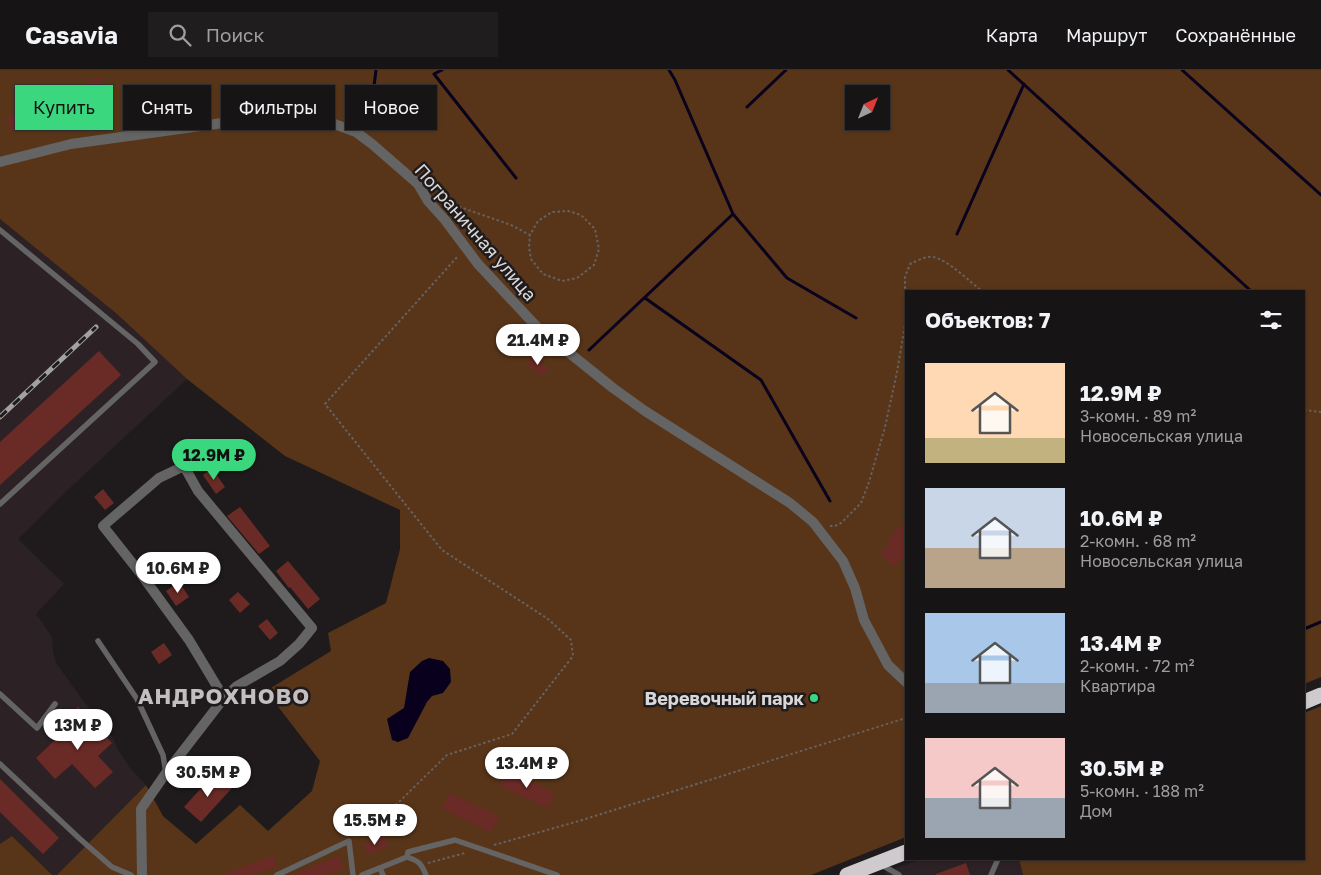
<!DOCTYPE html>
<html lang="ru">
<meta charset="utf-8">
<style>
body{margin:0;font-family:"Golos Text",sans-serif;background:#201d1e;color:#f1f3f6;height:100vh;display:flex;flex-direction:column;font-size:19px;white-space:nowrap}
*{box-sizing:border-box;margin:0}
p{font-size:16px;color:#9e9ea0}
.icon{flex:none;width:28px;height:28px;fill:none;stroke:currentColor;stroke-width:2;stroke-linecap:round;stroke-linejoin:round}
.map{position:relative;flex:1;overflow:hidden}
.details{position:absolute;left:905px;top:220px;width:400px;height:570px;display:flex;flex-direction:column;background:#171415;border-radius:0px;box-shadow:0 1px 4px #0004,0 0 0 1px #363334}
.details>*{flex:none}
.banner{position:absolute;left:15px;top:15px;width:475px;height:45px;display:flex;gap:10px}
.needle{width:32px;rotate:43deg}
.fabs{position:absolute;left:845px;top:15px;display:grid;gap:10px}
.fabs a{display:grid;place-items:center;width:45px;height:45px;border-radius:0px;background:#171415;box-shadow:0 1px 4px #0004,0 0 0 1px #363334;font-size:25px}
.price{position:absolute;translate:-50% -42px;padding:0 11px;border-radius:18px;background:#fff;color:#222;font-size:16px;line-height:32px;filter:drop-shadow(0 1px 2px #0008)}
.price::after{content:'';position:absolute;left:50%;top:30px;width:15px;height:11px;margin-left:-8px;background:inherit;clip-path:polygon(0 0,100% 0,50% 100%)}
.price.on{background:#3bd77f;color:#111}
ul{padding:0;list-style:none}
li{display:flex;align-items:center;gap:15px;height:125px;padding:0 20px}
li span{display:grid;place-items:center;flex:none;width:140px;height:100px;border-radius:0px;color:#555}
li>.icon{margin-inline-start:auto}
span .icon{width:60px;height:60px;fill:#fffc;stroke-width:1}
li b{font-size:21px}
h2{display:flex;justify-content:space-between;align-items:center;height:60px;padding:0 20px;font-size:21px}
.pill{padding:0 18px;border-radius:0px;background:#171415;box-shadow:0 1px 4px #0004,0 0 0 1px #363334;font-size:18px;line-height:45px}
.pill.on{background:#3bd77f;color:#111}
header{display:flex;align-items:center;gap:30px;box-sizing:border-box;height:70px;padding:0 25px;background:#171415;border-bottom:1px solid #363334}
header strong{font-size:24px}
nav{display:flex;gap:28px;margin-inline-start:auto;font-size:18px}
.search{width:350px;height:45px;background:#201d1e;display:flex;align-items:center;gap:12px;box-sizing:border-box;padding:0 18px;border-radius:0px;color:#9e9ea0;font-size:19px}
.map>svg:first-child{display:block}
</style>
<header>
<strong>Casavia</strong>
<div class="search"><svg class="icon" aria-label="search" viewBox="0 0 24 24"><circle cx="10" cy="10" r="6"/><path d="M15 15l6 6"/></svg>Поиск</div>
<nav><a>Карта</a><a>Маршрут</a><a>Сохранённые</a></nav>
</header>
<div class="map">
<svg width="1321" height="805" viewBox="0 0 1321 805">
<rect width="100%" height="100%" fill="#1f1b1c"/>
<g fill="#2c2226">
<polygon points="0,149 117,244 187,309 75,413 18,469 64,514 36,544 52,567 53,582 56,593 82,629 113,668 118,680 130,698 146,715 57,805 52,805 12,766 0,774"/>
<polygon points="922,789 1019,789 1023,805 886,805 884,802"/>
</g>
<g fill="#583518" fill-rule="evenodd">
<path d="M0,0H1321V607L1304,614V221H906V767L811,805H57L146,715L163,746L196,774L240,735L268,761L312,721L320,691L266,621L331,581L328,563L386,533L400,479V440L285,386L187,309L117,244L0,149ZM854,24H881V51H854Z"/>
<polygon points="1321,636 1321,805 1023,805 1019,789 1304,789 1304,652 1305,651 1304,643"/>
<polygon points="12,766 52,805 0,805 0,774"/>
</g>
<polygon fill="#08001d" points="429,588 443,591 450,599 451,612 443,623 432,626 427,632 408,668 398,672 392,670 387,649 404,638 410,602 422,591"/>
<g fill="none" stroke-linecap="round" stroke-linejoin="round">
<g stroke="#08001d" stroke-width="3">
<polyline points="442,0 434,4 516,108"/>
<polyline points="669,0 675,10 733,144 787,208 856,248"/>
<polyline points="1008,0 1251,221"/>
<polyline points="1182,0 1321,125"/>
<polyline points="747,37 786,0"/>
<polyline points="369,57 376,0"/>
<polyline points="957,164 1024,14"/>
<polyline points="645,228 761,310 830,431"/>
<polyline points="589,280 733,144"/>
<polyline points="1304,559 1321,552"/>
</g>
</g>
<g fill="#6a2b26">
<polygon points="99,6 107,27 96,31 89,10"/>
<polygon points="19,43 23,59 10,62 7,46"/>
<polygon points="99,281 121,305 0,415 0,372"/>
<polygon points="534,285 549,299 542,307 527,293"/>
<polygon points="212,398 225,417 216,424 203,405"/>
<polygon points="103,419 114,433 105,440 94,427"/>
<polygon points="240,437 270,476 259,484 227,446"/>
<polygon points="906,450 906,484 894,497 880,484 890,473 887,471"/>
<polygon points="288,491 320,529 308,539 290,517 289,518 276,501"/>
<polygon points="179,512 189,527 176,536 166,521"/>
<polygon points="238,522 250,534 240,543 229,530"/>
<polygon points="267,549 278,563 270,570 258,556"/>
<polygon points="164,573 172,585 159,594 151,582"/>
<polygon points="78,637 112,673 98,686 113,702 95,718 72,694 55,709 36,688 74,652 68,646"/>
<polygon points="506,700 555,723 548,738 499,716"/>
<polygon points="215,703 232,718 201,752 184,737"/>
<polygon points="0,709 59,768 43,784 0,742"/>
<polygon points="449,723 499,746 491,762 442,739"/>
<polygon points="384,766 388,777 367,785 363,774"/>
<polygon points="273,785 277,796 254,805 222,805"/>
<polygon points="339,786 344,799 327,805 291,805"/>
<polygon points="966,793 970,805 936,805 936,804"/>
</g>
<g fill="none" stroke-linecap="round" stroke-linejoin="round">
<g stroke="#666263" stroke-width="2" stroke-dasharray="2.5 2.5" stroke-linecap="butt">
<polyline points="440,130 511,155 530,165 538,151 552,142 568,141 581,145 595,159 599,179 594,195 577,208 562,211 543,204 531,189 529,177 530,165"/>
<polyline points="1304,340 1321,342"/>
<path d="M830,456H835L841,453L861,433L869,412L885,357L897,302L905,255V207L910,194C917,191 925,186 933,187C947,189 970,212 982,221"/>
<polyline points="356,766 398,733 447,685 512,664 573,586 571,570 548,549 442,480 325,334 458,186"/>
<polyline points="494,775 579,751 906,648"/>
<polyline points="428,793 465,783"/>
</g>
<g stroke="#656465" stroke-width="5.5">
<polyline points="0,160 138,274 155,292 0,434"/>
<polyline points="98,571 137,629 163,685 166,703"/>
<polyline points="0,624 37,658 55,634"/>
<polyline points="0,694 80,769 112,797 131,805"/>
<polyline points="407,787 408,782 455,770 557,805"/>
<polyline points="880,794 899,805"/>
<polyline points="380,798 383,805"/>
<polyline points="277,805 349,771 353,805"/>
<path d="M362,805L407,787C419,791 421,793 426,805"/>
<polyline points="991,805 998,789"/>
</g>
<g stroke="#656465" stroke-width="10">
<polyline points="0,92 71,74 266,47 299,45 318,48 356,62 372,74 418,114 428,131 445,150 478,194 537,257 613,318 645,341 790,433 813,452 843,491 855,518 864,550 888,595 906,612"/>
<polyline points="142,805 141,739 166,703 224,628 237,616 280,591 299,574 312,558 198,421 184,396 159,408 103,456 141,504 189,570 224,628"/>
</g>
<g stroke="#cecace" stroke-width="15">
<polyline points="1304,632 1321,625"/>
<polyline points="847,805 906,782"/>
</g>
<defs>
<polyline id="rail" points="0,347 96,257"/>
</defs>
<use href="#rail" stroke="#a3a1a2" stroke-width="5"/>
<use href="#rail" stroke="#1f1b1c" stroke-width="3" stroke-dasharray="9" stroke-linecap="butt"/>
</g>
<circle fill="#3bd77f" stroke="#1f1b1c" stroke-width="2" cx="814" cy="628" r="5"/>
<g text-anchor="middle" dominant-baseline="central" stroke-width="5" stroke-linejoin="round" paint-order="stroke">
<g font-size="18" fill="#d9d7d8" stroke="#1f1b1c">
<text transform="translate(476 162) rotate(49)">Пограничная улица</text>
</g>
<g font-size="18" font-weight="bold" fill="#d9d7d8" stroke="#1f1b1c" text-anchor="end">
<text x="804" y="628">Веревочный парк</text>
</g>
<g font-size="22" font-weight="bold" letter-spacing="1" fill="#c3bec0" stroke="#1f1b1c">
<text x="224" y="625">АНДРОХНОВО</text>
</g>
</g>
</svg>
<div class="fabs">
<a><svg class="needle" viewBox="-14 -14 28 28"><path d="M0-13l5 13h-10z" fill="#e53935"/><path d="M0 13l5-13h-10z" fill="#9e9ea0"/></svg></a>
</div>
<b class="price" style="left:538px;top:296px">21.4M ₽</b>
<b class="price on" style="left:214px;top:411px">12.9M ₽</b>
<b class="price" style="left:178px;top:524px">10.6M ₽</b>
<b class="price" style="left:78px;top:681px">13M ₽</b>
<b class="price" style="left:527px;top:719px">13.4M ₽</b>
<b class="price" style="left:208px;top:728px">30.5M ₽</b>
<b class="price" style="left:375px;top:776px">15.5M ₽</b>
<div class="banner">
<a class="pill on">Купить</a>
<a class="pill">Снять</a>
<a class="pill">Фильтры</a>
<a class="pill">Новое</a>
</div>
<section class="details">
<h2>Объектов: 7<svg class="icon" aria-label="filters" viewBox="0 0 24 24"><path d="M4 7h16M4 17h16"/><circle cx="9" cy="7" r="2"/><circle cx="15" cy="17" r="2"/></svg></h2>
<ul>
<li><span style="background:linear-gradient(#ffd9b3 75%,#c2b280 0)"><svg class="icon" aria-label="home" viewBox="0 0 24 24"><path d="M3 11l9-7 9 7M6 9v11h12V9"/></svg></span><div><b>12.9M ₽</b><p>3-комн. · 89 m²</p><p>Новосельская улица</p></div></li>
<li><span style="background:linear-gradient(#c9d6e8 60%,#b9a48a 0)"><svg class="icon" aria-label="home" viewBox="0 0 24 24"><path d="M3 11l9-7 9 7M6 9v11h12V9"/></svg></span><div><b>10.6M ₽</b><p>2-комн. · 68 m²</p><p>Новосельская улица</p></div></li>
<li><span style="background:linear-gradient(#a9c7e8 70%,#9aa5b1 0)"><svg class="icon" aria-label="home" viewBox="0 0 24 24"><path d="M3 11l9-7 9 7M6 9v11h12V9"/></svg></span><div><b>13.4M ₽</b><p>2-комн. · 72 m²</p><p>Квартира</p></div></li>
<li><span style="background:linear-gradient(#f6c9c9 60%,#9aa5b1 0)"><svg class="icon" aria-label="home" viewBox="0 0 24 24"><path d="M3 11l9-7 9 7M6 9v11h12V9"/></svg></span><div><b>30.5M ₽</b><p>5-комн. · 188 m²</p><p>Дом</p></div></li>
</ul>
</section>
</div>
